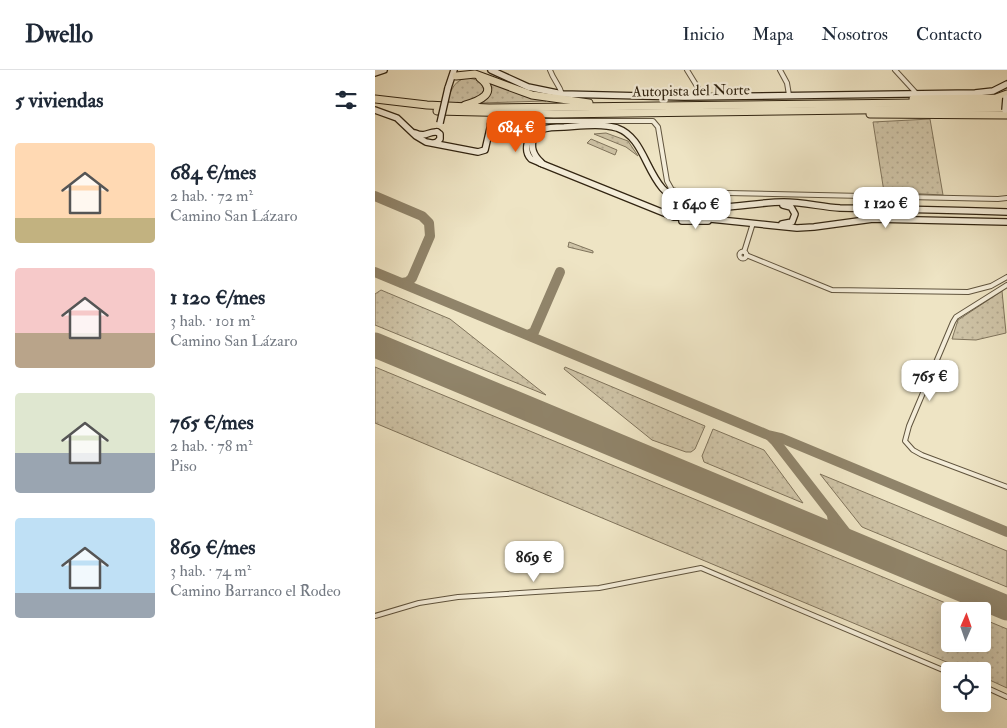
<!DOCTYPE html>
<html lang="es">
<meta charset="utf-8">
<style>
body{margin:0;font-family:"IM FELL Double Pica",serif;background:#f6f6f7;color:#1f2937;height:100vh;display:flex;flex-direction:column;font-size:19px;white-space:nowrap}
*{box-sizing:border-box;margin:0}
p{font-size:16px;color:#747a83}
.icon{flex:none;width:28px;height:28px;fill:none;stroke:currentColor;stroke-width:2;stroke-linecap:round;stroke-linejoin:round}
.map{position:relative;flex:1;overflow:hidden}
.sheet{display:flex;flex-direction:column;background:#fff;width:375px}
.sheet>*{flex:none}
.needle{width:32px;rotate:2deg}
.controls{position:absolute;left:566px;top:532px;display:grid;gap:10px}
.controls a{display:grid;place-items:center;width:50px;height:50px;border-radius:5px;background:#fff;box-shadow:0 5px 20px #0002;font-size:25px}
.price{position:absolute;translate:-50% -42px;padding:0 11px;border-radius:10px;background:#fff;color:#222;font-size:16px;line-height:32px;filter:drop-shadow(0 1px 2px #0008)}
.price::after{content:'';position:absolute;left:50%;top:30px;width:15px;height:11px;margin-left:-8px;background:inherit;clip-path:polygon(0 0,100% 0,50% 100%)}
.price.active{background:#ea580c;color:#fff}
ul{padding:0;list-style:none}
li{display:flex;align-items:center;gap:15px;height:125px;padding:0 15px}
li span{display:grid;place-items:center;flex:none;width:140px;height:100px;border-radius:5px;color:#555}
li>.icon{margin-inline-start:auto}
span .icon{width:60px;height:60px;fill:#fffc;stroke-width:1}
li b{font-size:21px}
h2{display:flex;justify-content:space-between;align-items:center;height:60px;padding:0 15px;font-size:21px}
header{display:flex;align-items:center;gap:30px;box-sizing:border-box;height:70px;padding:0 25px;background:#fff;border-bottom:1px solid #e0e1e3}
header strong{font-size:24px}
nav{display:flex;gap:28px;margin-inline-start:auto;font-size:18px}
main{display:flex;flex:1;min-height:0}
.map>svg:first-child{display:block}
</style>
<header>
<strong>Dwello</strong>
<nav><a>Inicio</a><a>Mapa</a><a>Nosotros</a><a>Contacto</a></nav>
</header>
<main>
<section class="sheet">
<h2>5 viviendas<svg class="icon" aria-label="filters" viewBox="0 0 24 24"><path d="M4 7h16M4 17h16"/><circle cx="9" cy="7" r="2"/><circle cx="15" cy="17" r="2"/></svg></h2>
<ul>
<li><span style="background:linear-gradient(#ffd9b3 75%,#c2b280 0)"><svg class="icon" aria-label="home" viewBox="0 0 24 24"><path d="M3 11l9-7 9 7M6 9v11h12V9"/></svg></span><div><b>684 €/mes</b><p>2 hab. · 72 m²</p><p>Camino San Lázaro</p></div></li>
<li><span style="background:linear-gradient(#f6c9c9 65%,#b9a48a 0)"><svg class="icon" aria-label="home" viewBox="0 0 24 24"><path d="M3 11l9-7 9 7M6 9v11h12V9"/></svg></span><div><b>1 120 €/mes</b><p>3 hab. · 101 m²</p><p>Camino San Lázaro</p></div></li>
<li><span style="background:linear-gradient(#dfe7d0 60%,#9aa5b1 0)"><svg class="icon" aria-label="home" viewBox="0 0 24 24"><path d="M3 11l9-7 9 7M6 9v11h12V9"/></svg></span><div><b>765 €/mes</b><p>2 hab. · 78 m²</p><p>Piso</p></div></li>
<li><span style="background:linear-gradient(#bfe0f5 75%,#9aa5b1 0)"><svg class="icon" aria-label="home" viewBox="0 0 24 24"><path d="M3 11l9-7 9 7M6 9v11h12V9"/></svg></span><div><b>869 €/mes</b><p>3 hab. · 74 m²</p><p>Camino Barranco el Rodeo</p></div></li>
</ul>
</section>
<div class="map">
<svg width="632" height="658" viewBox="0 0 632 658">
<defs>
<pattern id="grass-dots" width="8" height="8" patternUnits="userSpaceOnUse" patternTransform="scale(1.25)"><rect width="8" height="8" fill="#cec3a6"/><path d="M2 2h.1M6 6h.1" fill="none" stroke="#b1a78e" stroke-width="1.8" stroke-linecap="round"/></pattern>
</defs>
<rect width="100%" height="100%" fill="#eee4c4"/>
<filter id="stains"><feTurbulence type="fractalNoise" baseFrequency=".004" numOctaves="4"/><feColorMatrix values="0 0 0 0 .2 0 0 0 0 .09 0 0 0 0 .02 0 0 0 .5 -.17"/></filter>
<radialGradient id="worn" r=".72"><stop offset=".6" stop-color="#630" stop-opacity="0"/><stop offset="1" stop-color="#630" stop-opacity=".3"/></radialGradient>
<g fill="url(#grass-dots)" stroke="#80745c">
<path d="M91,8C101,9 106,10 109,20C103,33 85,32 72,34C75,22 78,11 91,8Z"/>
<polygon points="111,10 156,27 171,31 106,33 112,27"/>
<polygon points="555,49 568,125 509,122 498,52"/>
<polygon points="231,63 253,71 263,86 251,77 219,64"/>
<polygon points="216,69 242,80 240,85 212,73"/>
<polygon points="194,172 218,181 218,183 193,177"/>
<polygon points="6,220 75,249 171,325 0,255 0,224"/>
<polygon points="627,221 631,263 601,270 577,269 583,250"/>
<polygon points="0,297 590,541 575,541 575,574 608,574 608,549 632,559 632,618 608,607 608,601 593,601 0,353"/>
<polygon points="190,297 330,356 320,379 316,382 311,382 277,370 189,299"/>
<polygon points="338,359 389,380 428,433 329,392 327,386"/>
<polygon points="445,404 632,481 632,517 487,457"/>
</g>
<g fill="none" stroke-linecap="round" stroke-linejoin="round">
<g stroke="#90846a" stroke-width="10">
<polyline points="0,126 47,146 54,153 55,166 37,208 33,212 27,213"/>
<polyline points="0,202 393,365 406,368 632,462"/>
<polyline points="153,265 159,262 185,202"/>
<polyline points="395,366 400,371 473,465 491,478 503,484"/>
<polyline points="444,460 448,461 455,458 458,453 457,445"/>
</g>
<polyline stroke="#90846a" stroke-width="25" points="0,275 632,538"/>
<defs>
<g id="minor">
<path d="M175,0C179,11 184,14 187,24"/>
<polyline points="312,0 328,26"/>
<polyline points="405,0 412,13 414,25"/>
<polyline points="520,0 542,24"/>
<path d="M114,63C123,58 133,63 142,60C151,58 157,52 168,51H278L283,57L292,111L297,120L304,122L623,129L632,128"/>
<circle cx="368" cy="185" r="3.5"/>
<polyline points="369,182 378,153"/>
<polyline points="371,185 457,220 593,222 616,216 632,207"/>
<polyline points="632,215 581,247 578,252 534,356 530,371 538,380 547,385 632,417"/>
<polyline points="0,546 44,533 83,527 224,518 326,498 575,603"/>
<polyline points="608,616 632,627"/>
</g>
<g id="secondary">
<polyline points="116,0 153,17 187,24 309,27 600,23 618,21 632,14"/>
<polyline points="0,3 9,0"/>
<polyline points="73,18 79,0"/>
<polyline points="0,40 22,48 41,66 51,72 103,82 110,80 116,54"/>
<path d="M40,63C52,68 53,61 62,62"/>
<path d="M159,67C155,77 158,85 166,92"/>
<polyline points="59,73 62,72 65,69 65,64 62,62"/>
<polyline points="165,93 299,147 316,147 422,158 439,157 498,149 632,152"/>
<path d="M168,94L156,89C152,85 151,81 152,75C155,58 175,57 189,57C206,56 225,53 242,58C276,70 269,124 315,135C346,142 378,132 409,132C428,132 447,137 465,138C521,139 577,140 632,142"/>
<polyline points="307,151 333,151"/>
<polyline points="407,154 417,152 420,144 416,137 408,135"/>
</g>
<g id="motorway">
<polyline points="81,6 100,4 157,25 214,33"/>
<polyline points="0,29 52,35 114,38 632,32"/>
<polyline points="538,29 621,28 632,24"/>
<path d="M90,35C104,31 124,23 105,8"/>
<polyline points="62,41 179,44 632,38"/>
<polyline points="495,44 632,45"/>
<polyline points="116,54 123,49 146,47"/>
</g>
</defs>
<use href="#minor" stroke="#60543e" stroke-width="6"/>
<use href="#secondary" stroke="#312411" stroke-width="8"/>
<use href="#motorway" stroke="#312411" stroke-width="9"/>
<use href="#minor" stroke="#f4edd9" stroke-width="4"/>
<use href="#secondary" stroke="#f4edd9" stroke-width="5.5"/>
<use href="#motorway" stroke="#eee4c4" stroke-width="7"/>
<defs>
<g id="secondary-bridge">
<polyline points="630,40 631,28"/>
<polyline points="65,53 73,18"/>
</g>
</defs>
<use href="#secondary-bridge" stroke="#312411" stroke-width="8" stroke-linecap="butt"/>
<use href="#secondary-bridge" stroke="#f4edd9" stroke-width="5.5"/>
</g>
<g text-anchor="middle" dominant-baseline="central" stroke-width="4.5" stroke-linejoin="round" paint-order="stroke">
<g font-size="15" fill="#312411" stroke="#f4edd9">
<text transform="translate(316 21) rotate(-1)">Autopista del Norte</text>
</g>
</g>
<rect width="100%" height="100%" filter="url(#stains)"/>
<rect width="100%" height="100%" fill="url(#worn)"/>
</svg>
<div class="controls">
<a><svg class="needle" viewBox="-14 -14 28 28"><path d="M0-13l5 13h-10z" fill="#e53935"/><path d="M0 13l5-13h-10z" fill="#747a83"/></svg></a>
<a><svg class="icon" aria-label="locate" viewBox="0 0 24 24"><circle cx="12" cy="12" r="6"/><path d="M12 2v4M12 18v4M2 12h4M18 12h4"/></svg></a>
</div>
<b class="price active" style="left:141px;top:83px">684 €</b>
<b class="price" style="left:511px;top:159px">1 120 €</b>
<b class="price" style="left:321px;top:160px">1 640 €</b>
<b class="price" style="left:555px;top:332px">765 €</b>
<b class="price" style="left:159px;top:513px">869 €</b>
</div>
</main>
